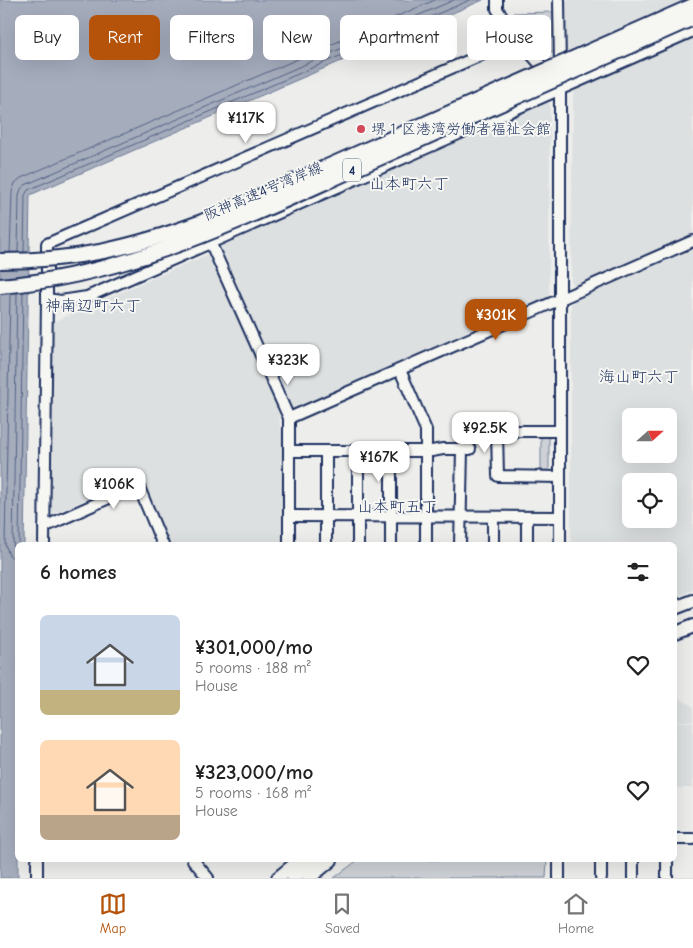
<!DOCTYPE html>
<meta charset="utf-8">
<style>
body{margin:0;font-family:"Comic Neue","Klee One",sans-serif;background:#f6f6f6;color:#222;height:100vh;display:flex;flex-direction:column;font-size:19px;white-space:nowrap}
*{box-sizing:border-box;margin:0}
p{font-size:16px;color:#767676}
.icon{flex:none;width:28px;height:28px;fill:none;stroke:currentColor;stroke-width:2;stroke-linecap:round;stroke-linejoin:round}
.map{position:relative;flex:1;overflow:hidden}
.drawer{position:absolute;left:15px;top:542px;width:662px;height:320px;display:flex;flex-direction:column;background:#fff;border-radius:8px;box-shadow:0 5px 20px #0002}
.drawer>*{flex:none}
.hud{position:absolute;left:15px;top:15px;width:664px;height:45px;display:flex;gap:10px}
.needle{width:32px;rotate:69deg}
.controls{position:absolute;left:622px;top:408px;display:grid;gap:10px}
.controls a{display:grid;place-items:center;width:55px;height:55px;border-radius:8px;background:#fff;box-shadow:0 5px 20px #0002;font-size:25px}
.price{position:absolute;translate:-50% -42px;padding:0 11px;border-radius:10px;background:#fff;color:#222;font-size:16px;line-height:32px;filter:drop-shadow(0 1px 2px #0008)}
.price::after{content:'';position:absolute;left:50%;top:30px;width:15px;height:11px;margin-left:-8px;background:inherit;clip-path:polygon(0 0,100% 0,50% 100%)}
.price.on{background:#b45309;color:#fff}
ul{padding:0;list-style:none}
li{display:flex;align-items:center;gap:15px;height:125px;padding:0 25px}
li span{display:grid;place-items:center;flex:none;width:140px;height:100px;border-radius:8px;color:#555}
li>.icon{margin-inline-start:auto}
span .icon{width:60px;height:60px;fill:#fffc;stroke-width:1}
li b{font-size:21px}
h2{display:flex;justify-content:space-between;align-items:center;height:60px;padding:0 25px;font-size:21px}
.pill{padding:0 18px;border-radius:8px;background:#fff;box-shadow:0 5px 20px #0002;font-size:18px;line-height:45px}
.pill.on{background:#b45309;color:#fff}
.tabs{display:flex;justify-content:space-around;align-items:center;height:70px;border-top:1px solid #e0e0e0;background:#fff;font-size:14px;color:#767676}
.tabs a{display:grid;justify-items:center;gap:2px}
.tabs .on{color:#b45309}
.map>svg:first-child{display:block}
</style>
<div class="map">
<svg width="693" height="878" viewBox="0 0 693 878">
<rect width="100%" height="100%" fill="#edeeec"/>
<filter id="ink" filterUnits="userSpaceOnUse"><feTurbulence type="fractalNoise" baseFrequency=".02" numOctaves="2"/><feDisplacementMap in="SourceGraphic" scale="10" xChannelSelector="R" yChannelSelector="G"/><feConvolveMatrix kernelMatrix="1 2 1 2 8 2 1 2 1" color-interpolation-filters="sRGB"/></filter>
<g filter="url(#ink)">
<g fill="#dde0e1" fill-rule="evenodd">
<polygon points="554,0 686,0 570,51 555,51"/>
<polygon points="693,37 693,234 576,286 571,282 573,95 576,88"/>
<polygon points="545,101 550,104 549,298 291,410 220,245 223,241"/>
<path d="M693,249V590L675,597V545H571V305L574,301ZM631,416H669V454H631ZM631,481H669V519H631Z"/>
<polygon points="206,255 212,258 279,412 280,427 283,431 282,545 167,545 144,494 146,488 140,476 55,513 48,510 53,322"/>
<polygon points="675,696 693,706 693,721 675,721"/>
<rect x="675" y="722" width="18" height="66"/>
</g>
<g fill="#ced2d7" stroke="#74809a">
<polygon points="554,12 555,51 546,55 513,13"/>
<rect x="541" y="436" width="8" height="36"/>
<polygon points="358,860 547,860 546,878 334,878"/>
</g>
<polygon fill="#a5acbc" stroke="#6e7a96" points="0,0 483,0 30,195 24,545 18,545 18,878 0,878"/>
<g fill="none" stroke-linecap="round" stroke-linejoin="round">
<g stroke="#526184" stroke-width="1">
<polyline points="18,252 19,195 21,189 25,185 454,0"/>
<polyline points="24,252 25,195 28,190 470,0"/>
<polyline points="10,253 12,192 15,183 21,178 435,0"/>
<polyline points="17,292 13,543 14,549 18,554"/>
<polyline points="10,293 5,544 9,555 18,562"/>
<polyline points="19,545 23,291"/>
</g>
<defs>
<g id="minor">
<polyline points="497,0 497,9 518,39 550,76"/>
<polyline points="559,0 560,69"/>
<polyline points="560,84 560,545"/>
<polyline points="211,244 289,418 289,545"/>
<polyline points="47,299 47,244 518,39"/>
<polyline points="400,370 426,430 426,545"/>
<polyline points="289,418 693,241"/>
<polyline points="560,431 497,431 498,476 560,477"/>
<polyline points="289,451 432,451 443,449 470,449"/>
<polyline points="289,516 560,517"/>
<polyline points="44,527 138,485 163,545"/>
<polyline points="44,545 47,299 61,301 87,297 693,31"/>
<polyline points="326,545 326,451"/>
<polyline points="358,545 358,451"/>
<polyline points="391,545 391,451"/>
<polyline points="460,545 462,449"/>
<polyline points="493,545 493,517"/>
<polyline points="527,545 527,517"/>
<polyline points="675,839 693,839"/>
<polyline points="193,860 208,878"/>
<polyline points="633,860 633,878"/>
<polyline points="667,860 667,878"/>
<polyline points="37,878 37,860"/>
<polyline points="559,878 559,860"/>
<polyline points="601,878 601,860"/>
</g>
<g id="major">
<polyline points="675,608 693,601"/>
<polyline points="675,633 693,626"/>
<polyline points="278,878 300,860"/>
<polyline points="293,878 315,860"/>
<polyline points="309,878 331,860"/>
</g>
</defs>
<use href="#minor" stroke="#1b2f5e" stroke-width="14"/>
<use href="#major" stroke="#1b2f5e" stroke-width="16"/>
<use href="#minor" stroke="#f6f6f2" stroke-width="10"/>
<use href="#major" stroke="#f6f6f2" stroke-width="12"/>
<defs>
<g id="highway-bridge">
<path d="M0,261C75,261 132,248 202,222L693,6"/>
<path d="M0,286C129,276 244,218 361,166C472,117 582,67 693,18"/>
</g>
</defs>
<use href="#highway-bridge" stroke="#1b2f5e" stroke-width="18" stroke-linecap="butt"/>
<use href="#highway-bridge" stroke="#f6f6f2" stroke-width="14"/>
</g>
</g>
<circle fill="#d1495b" stroke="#f6f6f2" stroke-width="2" cx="361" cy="129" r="5"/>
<g text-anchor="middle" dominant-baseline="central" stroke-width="4" stroke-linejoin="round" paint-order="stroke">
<rect fill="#f6f6f2" stroke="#5d6b8a" stroke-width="1" x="343" y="158.5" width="18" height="23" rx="4"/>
<g font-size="14" font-weight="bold" fill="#1b2f5e">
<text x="352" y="170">4</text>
</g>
<g font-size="15" fill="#1b2f5e" stroke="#f6f6f2" text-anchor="start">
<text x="371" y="129">堺１区港湾労働者福祉会館</text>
</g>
<g font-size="15" fill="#1b2f5e" stroke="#f6f6f2">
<text transform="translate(263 191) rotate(-23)">阪神高速4号湾岸線</text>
</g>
<g font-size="16" fill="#1b2f5e" stroke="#f6f6f2">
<text x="409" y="184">山本町六丁</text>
<text x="93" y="306">神南辺町六丁</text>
<text x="639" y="377">海山町六丁</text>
<text x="397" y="507">山本町五丁</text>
</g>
</g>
</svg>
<div class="controls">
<a><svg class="needle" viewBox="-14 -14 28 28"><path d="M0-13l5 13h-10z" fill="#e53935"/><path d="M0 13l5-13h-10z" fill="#767676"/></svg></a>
<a><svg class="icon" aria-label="locate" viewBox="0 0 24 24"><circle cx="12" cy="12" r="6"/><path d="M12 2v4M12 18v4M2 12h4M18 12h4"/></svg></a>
</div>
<b class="price" style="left:246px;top:144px">¥117K</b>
<b class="price on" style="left:496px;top:341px">¥301K</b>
<b class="price" style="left:288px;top:386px">¥323K</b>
<b class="price" style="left:485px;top:454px">¥92.5K</b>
<b class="price" style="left:379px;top:483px">¥167K</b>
<b class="price" style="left:114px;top:510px">¥106K</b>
<div class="hud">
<a class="pill">Buy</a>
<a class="pill on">Rent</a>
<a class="pill">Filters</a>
<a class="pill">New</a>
<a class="pill">Apartment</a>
<a class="pill">House</a>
</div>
<section class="drawer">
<h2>6 homes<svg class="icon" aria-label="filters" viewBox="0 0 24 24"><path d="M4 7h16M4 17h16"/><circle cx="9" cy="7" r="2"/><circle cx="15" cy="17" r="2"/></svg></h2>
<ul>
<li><span style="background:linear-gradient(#c9d6e8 75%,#c2b280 0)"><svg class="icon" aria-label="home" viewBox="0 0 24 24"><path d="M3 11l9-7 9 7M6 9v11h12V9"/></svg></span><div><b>¥301,000/mo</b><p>5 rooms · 188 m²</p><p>House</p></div><svg class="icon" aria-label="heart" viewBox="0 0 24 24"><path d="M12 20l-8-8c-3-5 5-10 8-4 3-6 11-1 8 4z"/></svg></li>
<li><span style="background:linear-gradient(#ffd9b3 75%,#b9a48a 0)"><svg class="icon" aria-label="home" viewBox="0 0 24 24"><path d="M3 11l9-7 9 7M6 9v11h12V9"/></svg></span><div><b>¥323,000/mo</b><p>5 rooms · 168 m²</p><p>House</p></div><svg class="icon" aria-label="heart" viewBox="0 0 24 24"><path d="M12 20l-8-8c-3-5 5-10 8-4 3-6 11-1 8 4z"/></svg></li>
</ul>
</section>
</div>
<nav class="tabs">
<a class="on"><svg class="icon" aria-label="map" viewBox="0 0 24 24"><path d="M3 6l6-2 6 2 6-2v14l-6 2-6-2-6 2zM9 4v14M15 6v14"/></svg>Map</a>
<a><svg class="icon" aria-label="saved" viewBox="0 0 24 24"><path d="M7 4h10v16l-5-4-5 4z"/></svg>Saved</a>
<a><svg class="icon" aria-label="home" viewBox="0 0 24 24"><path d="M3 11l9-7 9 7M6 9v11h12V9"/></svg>Home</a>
</nav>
